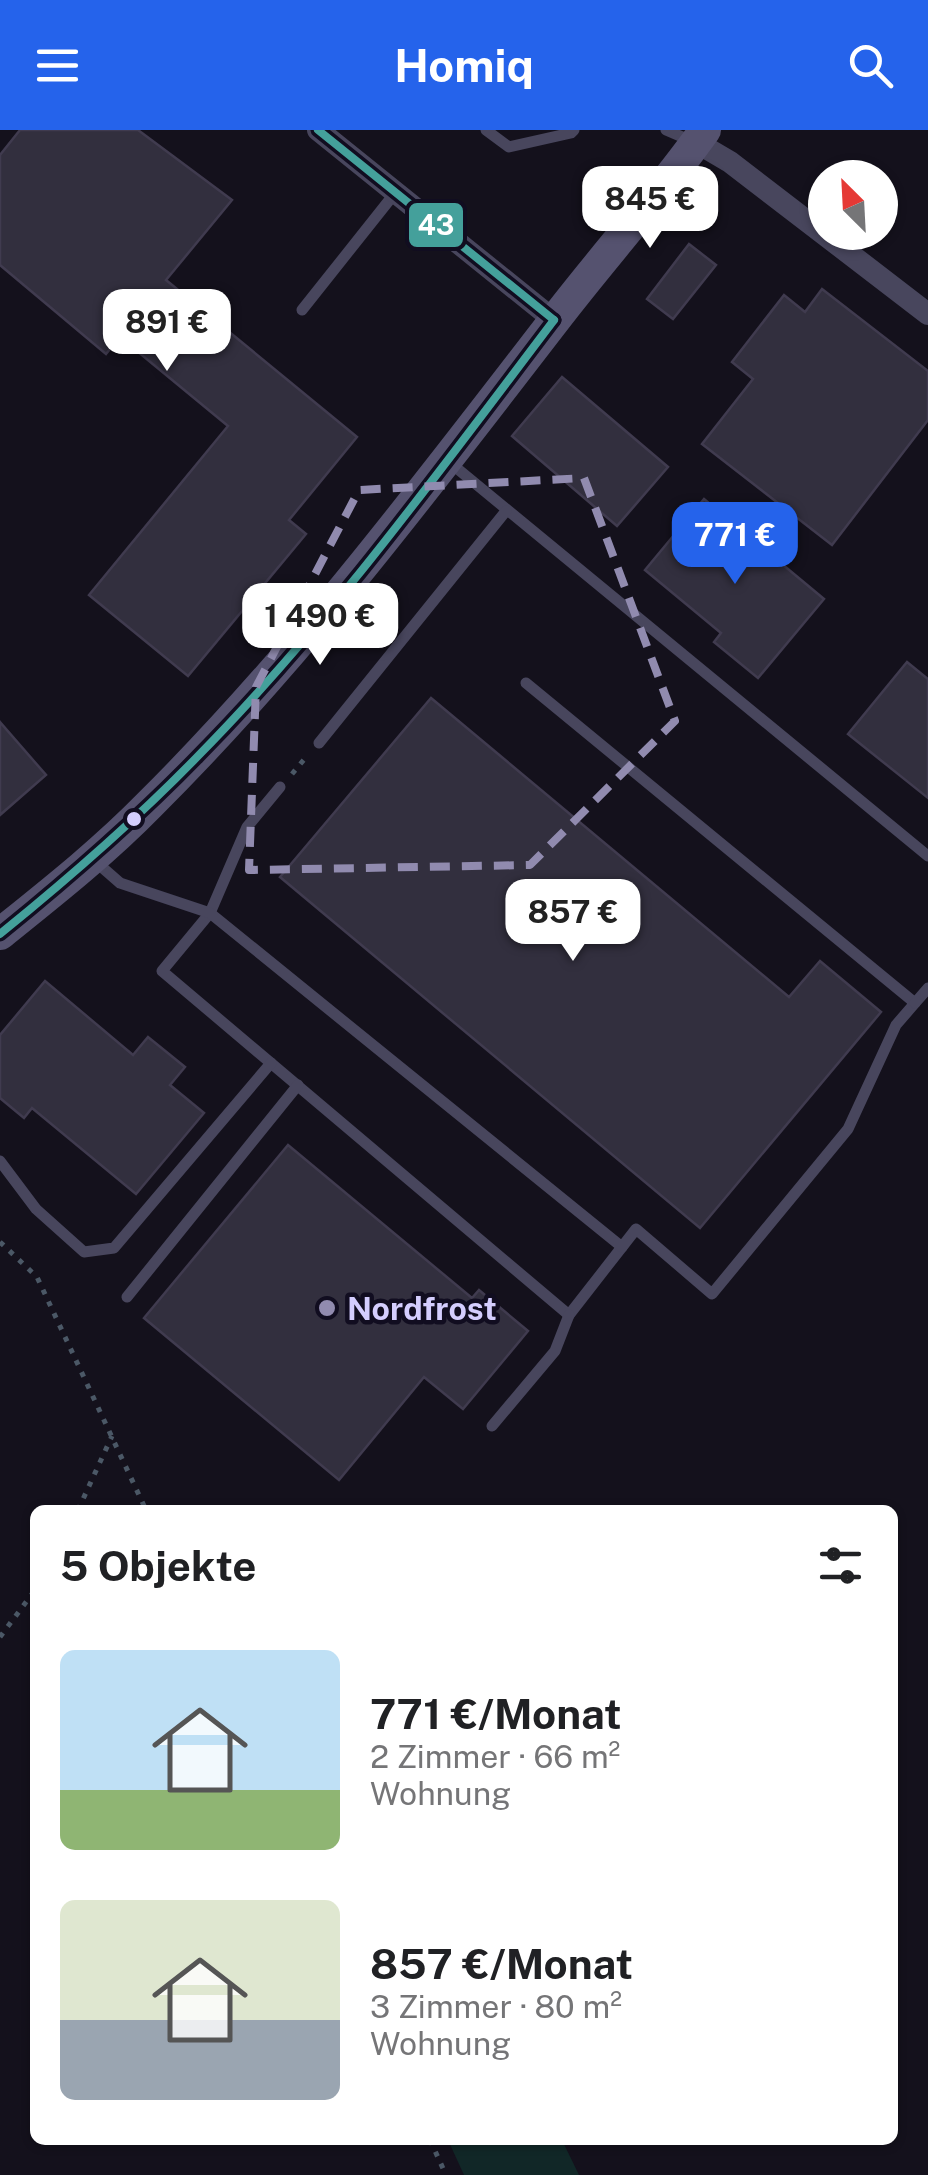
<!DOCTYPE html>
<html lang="de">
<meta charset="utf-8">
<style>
body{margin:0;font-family:"Public Sans",sans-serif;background:#f2f2f2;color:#202124;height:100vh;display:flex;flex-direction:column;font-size:38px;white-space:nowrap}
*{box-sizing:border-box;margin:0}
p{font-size:32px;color:#757577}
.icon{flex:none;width:55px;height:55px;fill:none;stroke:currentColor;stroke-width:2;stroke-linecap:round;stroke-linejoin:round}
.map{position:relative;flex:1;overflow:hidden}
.side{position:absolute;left:30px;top:1375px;width:868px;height:640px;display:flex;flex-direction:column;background:#fff;border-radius:15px;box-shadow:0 2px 8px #0004}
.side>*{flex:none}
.needle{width:65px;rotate:336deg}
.buttons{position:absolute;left:808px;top:30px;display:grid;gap:20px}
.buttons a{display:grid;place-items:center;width:90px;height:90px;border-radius:50%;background:#fff;box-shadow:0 2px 8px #0004;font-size:50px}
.price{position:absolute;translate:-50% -85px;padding:0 22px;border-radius:20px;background:#fff;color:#222;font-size:32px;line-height:65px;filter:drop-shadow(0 2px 5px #0008)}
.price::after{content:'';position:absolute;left:50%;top:60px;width:30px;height:22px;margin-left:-15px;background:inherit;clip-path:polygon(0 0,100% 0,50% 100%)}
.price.current{background:#2563eb;color:#fff}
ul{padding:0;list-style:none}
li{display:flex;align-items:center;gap:30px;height:250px;padding:0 30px}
li span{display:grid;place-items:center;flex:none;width:280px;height:200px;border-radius:15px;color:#555}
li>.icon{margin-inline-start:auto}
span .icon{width:120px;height:120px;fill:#fffc;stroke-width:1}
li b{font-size:42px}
h2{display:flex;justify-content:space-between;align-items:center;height:120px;padding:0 30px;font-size:42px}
header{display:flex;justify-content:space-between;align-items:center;height:130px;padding:0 30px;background:#2563eb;color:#fff;font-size:45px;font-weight:700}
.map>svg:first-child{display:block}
</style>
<header><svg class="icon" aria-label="menu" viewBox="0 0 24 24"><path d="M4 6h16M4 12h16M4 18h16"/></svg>Homiq<svg class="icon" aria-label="search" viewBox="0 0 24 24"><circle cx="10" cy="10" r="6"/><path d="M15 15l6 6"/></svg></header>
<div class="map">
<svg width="928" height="2045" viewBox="0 0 928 2045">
<rect width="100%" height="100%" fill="#14111c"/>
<polygon fill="#112727" points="448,2010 562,2010 579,2045 464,2045"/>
<g fill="#322f3e" stroke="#403b4f" stroke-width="2.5">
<polygon points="20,0 138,0 232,70 166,150 357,307 289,390 306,404 188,546 89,465 228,296 120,207 106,224 0,135 0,25"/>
<polygon points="689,114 716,135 673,189 647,169"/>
<polygon points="822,159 928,241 928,290 832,415 702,314 753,249 732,232 784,165 805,182"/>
<polygon points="562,247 668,337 617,396 512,306"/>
<polygon points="704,369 824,469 758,548 714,512 721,503 645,440"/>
<polygon points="907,532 928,549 928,668 848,604"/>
<polygon points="431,568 789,867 820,831 881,882 700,1098 280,747"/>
<polygon points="0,592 46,645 0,685"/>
<polygon points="45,851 133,925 148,907 185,937 170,955 204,983 136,1064 32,978 24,988 0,968 0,905"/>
<polygon points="288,1015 472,1168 479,1160 528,1201 463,1279 424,1247 339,1350 144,1188"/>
</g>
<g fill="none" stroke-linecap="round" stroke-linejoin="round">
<g stroke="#4b5866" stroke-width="5" stroke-dasharray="5 8" stroke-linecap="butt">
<polyline points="292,644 307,626"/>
<polyline points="0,1112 37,1147 146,1380"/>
<polyline points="78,1380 112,1306"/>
<polyline points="0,1507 35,1460"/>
<polyline points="430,2010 446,2045"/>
</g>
<g stroke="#48465d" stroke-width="11">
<polyline points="486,0 509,17 571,3 574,0"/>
<polyline points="666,0 694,12"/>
<polyline points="302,180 395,63"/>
<polyline points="448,331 928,726"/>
<polyline points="319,613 506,381"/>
<polyline points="280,657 247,697 210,783 162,841 569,1185 622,1117"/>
<polyline points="96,732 120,753 210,783 622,1117 636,1099 712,1164 848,999 896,895 915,873 526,553"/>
<polyline points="915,873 928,858"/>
<polyline points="0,1031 36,1079 84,1122 114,1118 271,933"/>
<polyline points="127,1167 298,955"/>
<polyline points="492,1296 555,1221 569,1185"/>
</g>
<g stroke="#48465d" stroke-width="22">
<polyline points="318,0 554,190"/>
<polyline points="696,12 730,32 928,184"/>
</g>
<path stroke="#55526f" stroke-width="32" d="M0,804C51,763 103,722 149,675C299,526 425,358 554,191C603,127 658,66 705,0"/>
<defs>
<g id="bus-1">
<polyline points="318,0 554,190"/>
<path d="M0,804C69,748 136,690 198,626C330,492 441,339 554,190"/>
</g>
</defs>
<use href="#bus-1" stroke="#110d20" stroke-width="15"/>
<use href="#bus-1" stroke="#44a09b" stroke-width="8"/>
</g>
<path fill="none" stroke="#918baf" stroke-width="8" stroke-dasharray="20 12" stroke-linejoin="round" d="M584,348L675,591L530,735L249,740L256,557L359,360Z"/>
<circle fill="#d4cdfe" stroke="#110d20" stroke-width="4" cx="134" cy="689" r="9"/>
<circle fill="#918baf" stroke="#110d20" stroke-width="4" cx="327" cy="1178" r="10"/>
<g text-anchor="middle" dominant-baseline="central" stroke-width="9" stroke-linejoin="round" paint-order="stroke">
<g font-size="32" font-weight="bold" fill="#d4cdfe" stroke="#110d20" text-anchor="start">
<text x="347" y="1178">Nordfrost</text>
</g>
</g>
<rect stroke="#110d20" stroke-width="4" x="407" y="71" width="58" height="48" rx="10" fill="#44a09b"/>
<g font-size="28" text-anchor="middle" font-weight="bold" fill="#fff">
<text x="436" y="105">43</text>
</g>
</svg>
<div class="buttons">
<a><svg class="needle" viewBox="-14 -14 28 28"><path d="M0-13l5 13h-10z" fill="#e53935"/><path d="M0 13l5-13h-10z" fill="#757577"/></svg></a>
</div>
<b class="price" style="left:650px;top:121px">845 €</b>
<b class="price" style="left:167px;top:244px">891 €</b>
<b class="price current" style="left:735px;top:457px">771 €</b>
<b class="price" style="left:320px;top:538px">1 490 €</b>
<b class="price" style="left:573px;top:834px">857 €</b>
<section class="side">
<h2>5 Objekte<svg class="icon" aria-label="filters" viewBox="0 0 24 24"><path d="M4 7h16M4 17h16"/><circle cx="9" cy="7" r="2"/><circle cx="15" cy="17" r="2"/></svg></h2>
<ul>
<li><span style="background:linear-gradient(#bfe0f5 70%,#8fb573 0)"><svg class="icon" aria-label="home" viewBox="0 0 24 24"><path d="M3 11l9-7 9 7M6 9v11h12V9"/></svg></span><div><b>771 €/Monat</b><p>2 Zimmer · 66 m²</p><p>Wohnung</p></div></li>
<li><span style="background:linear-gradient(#dfe7d0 60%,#9aa5b1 0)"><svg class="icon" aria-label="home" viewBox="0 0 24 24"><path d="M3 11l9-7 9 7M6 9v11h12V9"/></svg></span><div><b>857 €/Monat</b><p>3 Zimmer · 80 m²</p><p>Wohnung</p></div></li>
</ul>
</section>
</div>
